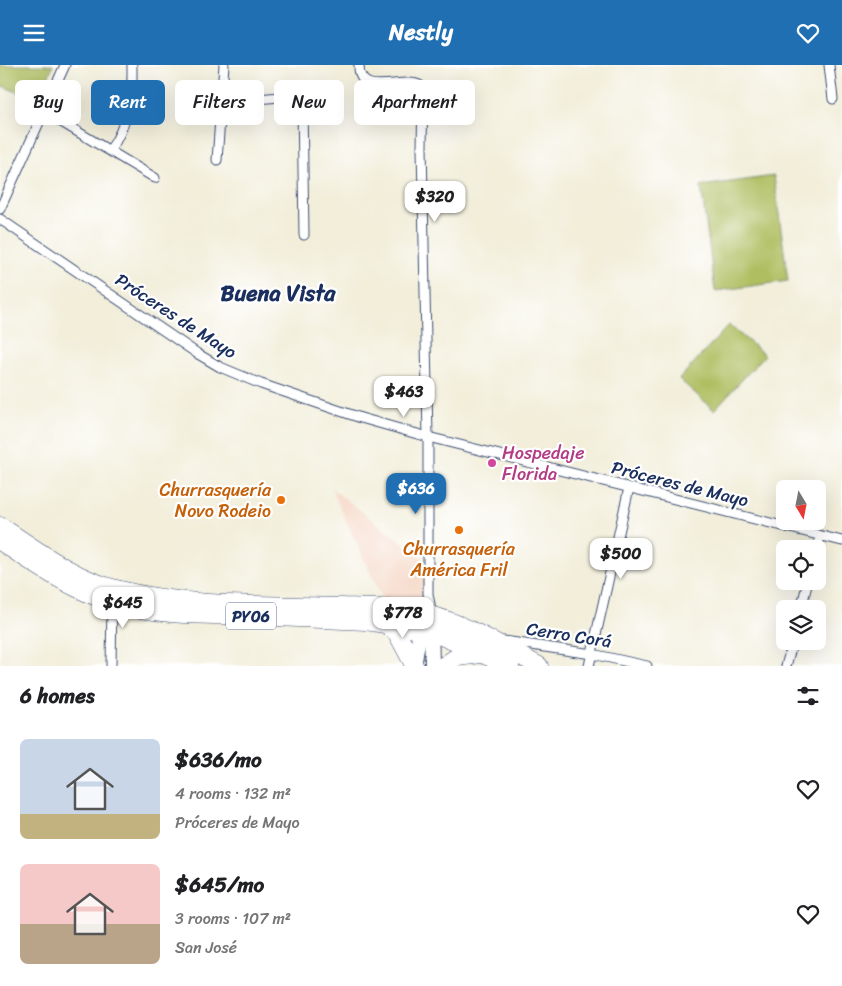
<!DOCTYPE html>
<meta charset="utf-8">
<style>
body{margin:0;font-family:Sriracha,sans-serif;background:#f6f6f6;color:#202124;height:100vh;display:flex;flex-direction:column;font-size:19px;white-space:nowrap}
*{box-sizing:border-box;margin:0}
p{font-size:16px;color:#757577}
.icon{flex:none;width:28px;height:28px;fill:none;stroke:currentColor;stroke-width:2;stroke-linecap:round;stroke-linejoin:round}
.map{position:relative;height:601px;overflow:hidden}
.details{display:flex;flex-direction:column;background:#fff;flex:1}
.details>*{flex:none}
.hud{position:absolute;left:15px;top:15px;width:500px;height:45px;display:flex;gap:10px}
.needle{width:32px;rotate:170deg}
.fabs{position:absolute;left:776px;top:415px;display:grid;gap:10px}
.fabs a{display:grid;place-items:center;width:50px;height:50px;border-radius:8px;background:#fff;box-shadow:0 5px 20px #0002;font-size:25px}
.price{position:absolute;translate:-50% -42px;padding:0 11px;border-radius:10px;background:#fff;color:#222;font-size:16px;line-height:32px;filter:drop-shadow(0 1px 2px #0008)}
.price::after{content:'';position:absolute;left:50%;top:30px;width:15px;height:11px;margin-left:-8px;background:inherit;clip-path:polygon(0 0,100% 0,50% 100%)}
.price.active{background:#1f6fb2;color:#fff}
ul{padding:0;list-style:none}
li{display:flex;align-items:center;gap:15px;height:125px;padding:0 20px}
li span{display:grid;place-items:center;flex:none;width:140px;height:100px;border-radius:8px;color:#555}
li>.icon{margin-inline-start:auto}
span .icon{width:60px;height:60px;fill:#fffc;stroke-width:1}
li b{font-size:21px}
h2{display:flex;justify-content:space-between;align-items:center;height:60px;padding:0 20px;font-size:21px}
.pill{padding:0 18px;border-radius:8px;background:#fff;box-shadow:0 5px 20px #0002;font-size:18px;line-height:45px}
.pill.active{background:#1f6fb2;color:#fff}
header{display:flex;justify-content:space-between;align-items:center;height:65px;padding:0 20px;background:#1f6fb2;color:#fff;font-size:22px;font-weight:700}
.map>svg:first-child{display:block}
</style>
<header><svg class="icon" aria-label="menu" viewBox="0 0 24 24"><path d="M4 6h16M4 12h16M4 18h16"/></svg>Nestly<svg class="icon" aria-label="heart" viewBox="0 0 24 24"><path d="M12 20l-8-8c-3-5 5-10 8-4 3-6 11-1 8 4z"/></svg></header>
<div class="map">
<svg width="842" height="601" viewBox="0 0 842 601">
<rect width="100%" height="100%" fill="#fff"/>
<filter id="ink" filterUnits="userSpaceOnUse"><feTurbulence type="fractalNoise" baseFrequency=".02" numOctaves="2"/><feDisplacementMap in="SourceGraphic" scale="10" xChannelSelector="R" yChannelSelector="G"/><feConvolveMatrix kernelMatrix="1 2 1 2 8 2 1 2 1" color-interpolation-filters="sRGB"/></filter>
<filter id="wash" filterUnits="userSpaceOnUse"><feTurbulence type="fractalNoise" baseFrequency=".0096" numOctaves="4" result="noise"/><feDisplacementMap in="SourceGraphic" scale="20" xChannelSelector="R" yChannelSelector="G"/><feGaussianBlur stdDeviation="1.12" result="paint"/><feColorMatrix in="noise" values="0 0 0 0 0 0 0 0 0 0 0 0 0 0 0 0 0 1.4 0 .05"/><feComposite in="paint" operator="in"/></filter>
<g filter="url(#wash)">
<rect width="100%" height="100%" fill="#f2eeda"/>
<polygon fill="#f4d3c0" points="331,423 426,496 425,545 384,537"/>
<g fill="#afbe61" stroke="#657660">
<polygon points="0,0 53,0 39,36 0,20"/>
<polygon points="774,111 788,216 715,226 701,121"/>
<polygon points="729,260 765,290 714,345 679,314"/>
</g>
</g>
<g filter="url(#ink)">
<g fill="none" stroke-linecap="round" stroke-linejoin="round">
<defs>
<g id="street">
<path d="M359,0C358,36 404,10 421,21L423,28L422,82L428,372V529L432,550"/>
<polyline points="829,0 833,34"/>
<polyline points="222,37 292,31 299,34 302,39 304,170"/>
<polyline points="43,46 155,113"/>
<path d="M110,85C127,62 133,29 132,0"/>
<polyline points="217,95 224,0"/>
<polyline points="0,144 65,0"/>
<polyline points="0,154 198,289 220,302 261,319 361,353 428,372 842,476"/>
<polyline points="817,484 820,472"/>
<polyline points="801,544 808,516"/>
<polyline points="504,576 592,589 647,601"/>
<polyline points="111,601 112,536"/>
<polyline points="589,601 629,423"/>
<polyline points="786,601 793,576"/>
</g>
<g id="secondary">
<polyline points="431,557 432,601"/>
<polyline points="414,601 422,554"/>
</g>
<g id="highway">
<path d="M0,461C36,484 74,514 116,524C190,543 267,539 342,542C371,543 401,543 429,550C464,558 507,584 539,601"/>
<path d="M0,476C35,499 70,524 111,537C150,549 192,550 233,550"/>
<polyline points="276,552 366,556 430,566 510,601"/>
<polyline points="385,558 397,568 414,600"/>
<polyline points="443,601 457,592 481,589"/>
</g>
</defs>
<use href="#street" stroke="#3b4c71" stroke-width="11"/>
<use href="#secondary" stroke="#3b4c71" stroke-width="16"/>
<use href="#highway" stroke="#3b4c71" stroke-width="19"/>
<use href="#street" stroke="#fff" stroke-width="9"/>
<use href="#secondary" stroke="#fff" stroke-width="14"/>
<use href="#highway" stroke="#fff" stroke-width="18"/>
</g>
</g>
<circle fill="#d1479c" stroke="#fff" stroke-width="2" cx="492" cy="398" r="5"/>
<g fill="#e8710a" stroke="#fff" stroke-width="2">
<circle cx="281" cy="435" r="5"/>
<circle cx="459" cy="465" r="5"/>
</g>
<g text-anchor="middle" dominant-baseline="central" stroke-width="4.5" stroke-linejoin="round" paint-order="stroke">
<rect fill="#fff" stroke="#5f6d8e" stroke-width="1" x="226" y="537.5" width="50" height="27" rx="4"/>
<g font-size="16" font-weight="bold" fill="#1b2f5e">
<text x="251" y="551">PY06</text>
</g>
<g font-size="18" fill="#1b2f5e" stroke="#fff">
<text transform="translate(176 251) rotate(33)">Próceres de Mayo</text>
<text transform="translate(680 419) rotate(14)">Próceres de Mayo</text>
<text transform="translate(569 570) rotate(9)">Cerro Corá</text>
</g>
<g font-size="18" fill="#b23c85" stroke="#fff" text-anchor="start">
<text x="502" y="388">Hospedaje<tspan x="502" dy="21">Florida</tspan></text>
</g>
<g font-size="18" fill="#c56008" stroke="#fff" text-anchor="end">
<text x="271" y="425">Churrasquería<tspan x="271" dy="21">Novo Rodeio</tspan></text>
<text x="459" y="484" text-anchor="middle">Churrasquería<tspan x="459" dy="21">América Fril</tspan></text>
</g>
<g font-size="22" font-weight="bold" fill="#1b2f5e" stroke="#fff">
<text x="278" y="228">Buena Vista</text>
</g>
</g>
</svg>
<div class="fabs">
<a><svg class="needle" viewBox="-14 -14 28 28"><path d="M0-13l5 13h-10z" fill="#e53935"/><path d="M0 13l5-13h-10z" fill="#757577"/></svg></a>
<a><svg class="icon" aria-label="locate" viewBox="0 0 24 24"><circle cx="12" cy="12" r="6"/><path d="M12 2v4M12 18v4M2 12h4M18 12h4"/></svg></a>
<a><svg class="icon" aria-label="layers" viewBox="0 0 24 24"><path d="M12 4l9 5-9 5-9-5zM3 14l9 5 9-5"/></svg></a>
</div>
<b class="price" style="left:435px;top:158px">$320</b>
<b class="price" style="left:404px;top:353px">$463</b>
<b class="price active" style="left:416px;top:450px">$636</b>
<b class="price" style="left:621px;top:515px">$500</b>
<b class="price" style="left:123px;top:564px">$645</b>
<b class="price" style="left:403px;top:574px">$778</b>
<div class="hud">
<a class="pill">Buy</a>
<a class="pill active">Rent</a>
<a class="pill">Filters</a>
<a class="pill">New</a>
<a class="pill">Apartment</a>
</div>
</div>
<section class="details">
<h2>6 homes<svg class="icon" aria-label="filters" viewBox="0 0 24 24"><path d="M4 7h16M4 17h16"/><circle cx="9" cy="7" r="2"/><circle cx="15" cy="17" r="2"/></svg></h2>
<ul>
<li><span style="background:linear-gradient(#c9d6e8 75%,#c2b280 0)"><svg class="icon" aria-label="home" viewBox="0 0 24 24"><path d="M3 11l9-7 9 7M6 9v11h12V9"/></svg></span><div><b>$636/mo</b><p>4 rooms · 132 m²</p><p>Próceres de Mayo</p></div><svg class="icon" aria-label="heart" viewBox="0 0 24 24"><path d="M12 20l-8-8c-3-5 5-10 8-4 3-6 11-1 8 4z"/></svg></li>
<li><span style="background:linear-gradient(#f6c9c9 60%,#b9a48a 0)"><svg class="icon" aria-label="home" viewBox="0 0 24 24"><path d="M3 11l9-7 9 7M6 9v11h12V9"/></svg></span><div><b>$645/mo</b><p>3 rooms · 107 m²</p><p>San José</p></div><svg class="icon" aria-label="heart" viewBox="0 0 24 24"><path d="M12 20l-8-8c-3-5 5-10 8-4 3-6 11-1 8 4z"/></svg></li>
</ul>
</section>
